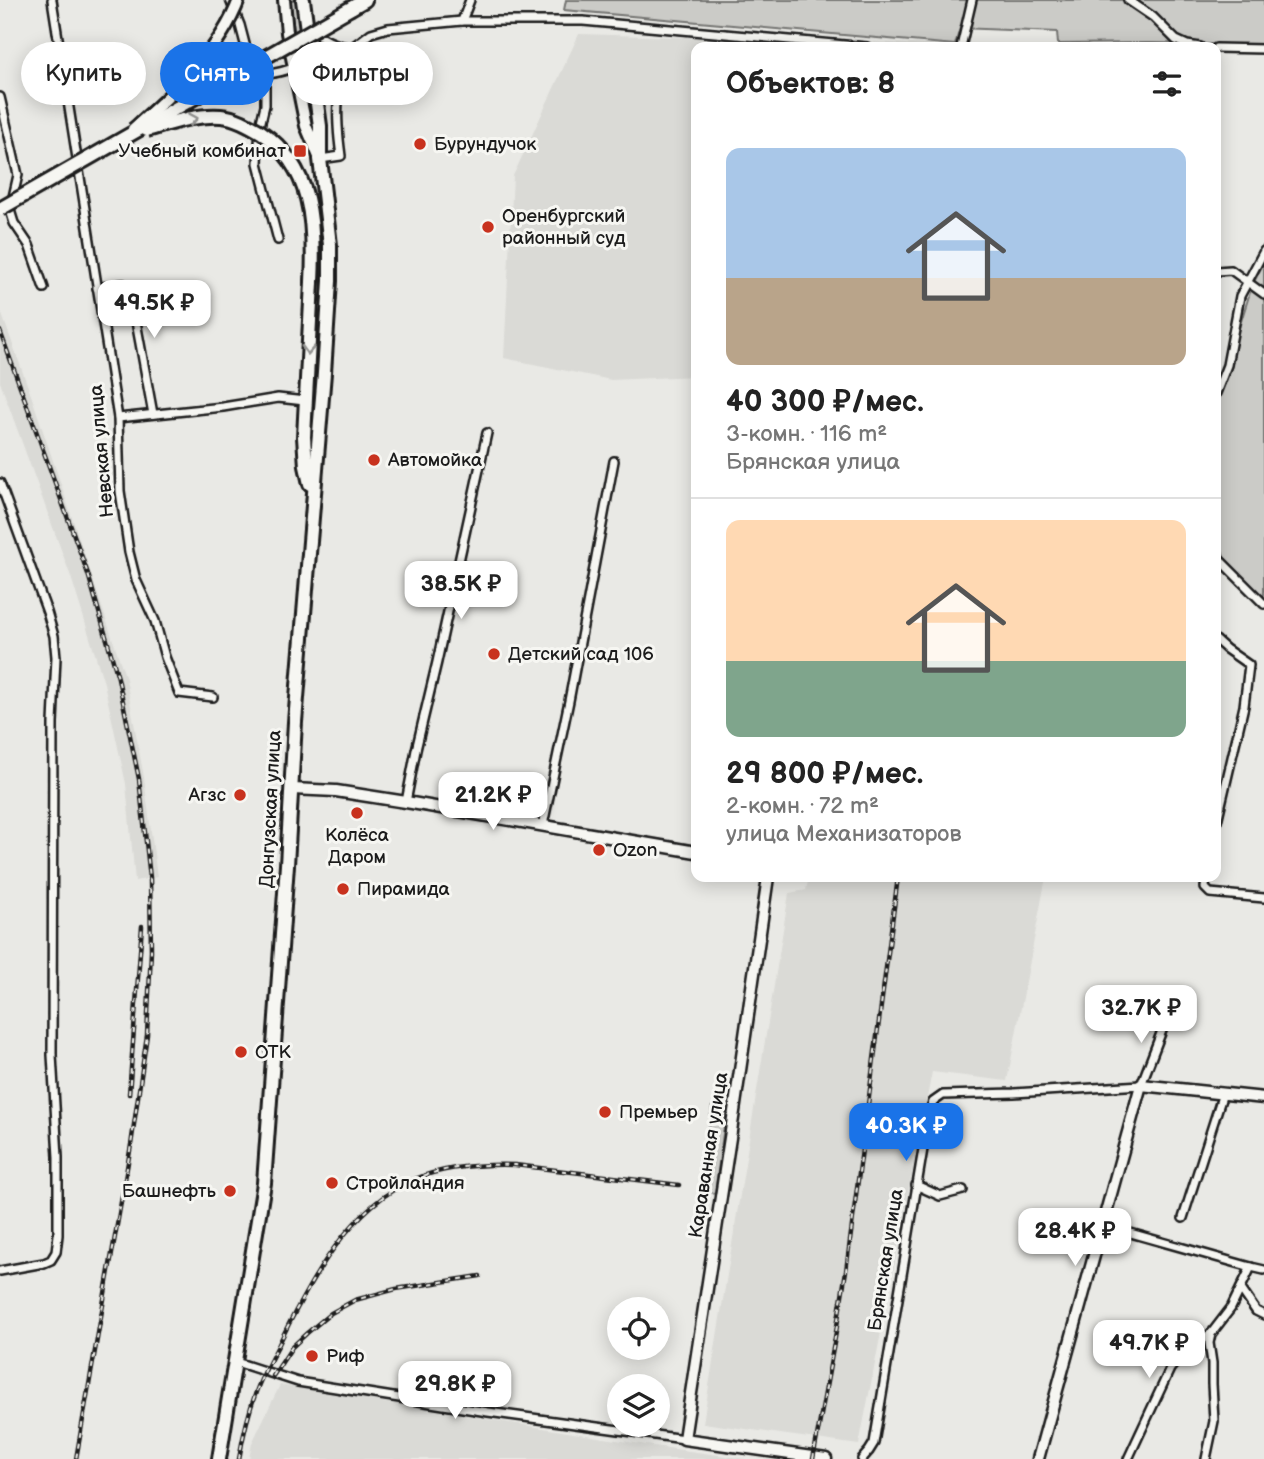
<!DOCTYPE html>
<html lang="ru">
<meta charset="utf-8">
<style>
body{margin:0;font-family:"Balsamiq Sans",sans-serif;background:#f2f2f2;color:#222;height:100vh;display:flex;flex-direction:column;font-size:26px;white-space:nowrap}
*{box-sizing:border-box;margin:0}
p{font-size:23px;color:#767676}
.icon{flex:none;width:38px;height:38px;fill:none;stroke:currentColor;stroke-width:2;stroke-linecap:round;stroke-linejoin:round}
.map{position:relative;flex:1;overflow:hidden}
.details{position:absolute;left:691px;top:42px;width:530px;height:840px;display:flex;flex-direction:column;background:#fff;border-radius:14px;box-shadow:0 4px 18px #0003}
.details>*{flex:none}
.hud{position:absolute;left:21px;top:42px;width:565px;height:63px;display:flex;gap:14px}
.buttons{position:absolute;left:607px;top:1297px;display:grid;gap:14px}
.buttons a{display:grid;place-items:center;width:63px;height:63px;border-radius:50%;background:#fff;box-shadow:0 4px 18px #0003;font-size:35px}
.price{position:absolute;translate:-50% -60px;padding:0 16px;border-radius:14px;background:#fff;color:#222;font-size:23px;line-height:46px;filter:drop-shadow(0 2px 4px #0008)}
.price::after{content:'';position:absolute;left:50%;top:42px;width:21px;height:16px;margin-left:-10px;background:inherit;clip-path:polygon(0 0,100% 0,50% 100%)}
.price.selected{background:#1a73e8;color:#fff}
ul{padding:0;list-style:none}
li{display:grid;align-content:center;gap:14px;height:371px;padding:0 35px}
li+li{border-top:2px solid #e0e0e0}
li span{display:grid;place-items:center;height:217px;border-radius:14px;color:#555}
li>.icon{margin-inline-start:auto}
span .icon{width:126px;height:126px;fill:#fffc;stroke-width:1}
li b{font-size:30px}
h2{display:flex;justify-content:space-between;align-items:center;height:84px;padding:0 35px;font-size:30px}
.pill{padding:0 24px;border-radius:32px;background:#fff;box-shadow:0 4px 18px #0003;font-size:24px;line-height:63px}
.pill.selected{background:#1a73e8;color:#fff}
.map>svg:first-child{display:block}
</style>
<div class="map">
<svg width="1264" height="1459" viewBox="0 0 1264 1459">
<rect width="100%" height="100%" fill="#e9e9e5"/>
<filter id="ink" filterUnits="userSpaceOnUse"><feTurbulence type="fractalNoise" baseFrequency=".0143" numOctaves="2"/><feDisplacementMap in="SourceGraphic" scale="14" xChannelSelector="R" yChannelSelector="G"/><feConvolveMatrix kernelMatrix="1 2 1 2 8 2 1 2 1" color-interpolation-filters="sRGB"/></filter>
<g filter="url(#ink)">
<g fill="#dadad6">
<polygon points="579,34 1015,47 696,47 696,376 611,380 504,358 513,176"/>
<polygon points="0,309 32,398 126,679 144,778 157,877 135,881 126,784 104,683 71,577 0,382"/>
<polygon points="809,877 1046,877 1007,1081 932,1072 859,1445 703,1423 789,893 806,890"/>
<polygon points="280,1385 647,1445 746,1459 249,1459 252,1443"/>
</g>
<g fill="#cbcbc7" stroke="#747472" stroke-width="2">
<polygon points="291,0 298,0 317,141 310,121 292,18"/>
<polygon points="566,0 1264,0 1264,45 1148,43 1058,44 1057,32 960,28 955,45 564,10"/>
<polygon points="1264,262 1264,600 1227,567 1216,531 1216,402 1252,286"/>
<polygon points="712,1106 726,1112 715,1193 700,1191"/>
</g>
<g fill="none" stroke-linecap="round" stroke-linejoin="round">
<defs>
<g id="street">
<polyline points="52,0 118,418 120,491 129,552 136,580 155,621 165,657 179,693 213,697"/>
<polyline points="230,0 240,25 251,67"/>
<polyline points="1128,0 1153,17 1176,40 1187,45 1200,47"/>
<polyline points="462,21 470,0"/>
<path d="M311,29C322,40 336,45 351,48"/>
<polyline points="961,47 972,0"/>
<polyline points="351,48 371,33 388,28 462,21 583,21 867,47"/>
<polyline points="1216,48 1264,49"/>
<path d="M243,73C251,71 254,73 262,74C273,75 283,71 293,68"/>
<polyline points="261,74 265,83 265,105 260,126 258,163 278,240"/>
<polyline points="0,97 18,175 10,210 14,223 29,245 44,288"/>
<path d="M320,159L341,156C335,112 336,90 351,48"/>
<polyline points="1216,271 1231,270 1264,294"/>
<polyline points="97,288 123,284 130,289 153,414"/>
<polyline points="1216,393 1227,365 1240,296 1264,251"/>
<polyline points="118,418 223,407 278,398 305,401"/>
<polyline points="0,483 47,612 54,636 56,657 53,723 52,1055 58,1157 58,1235 56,1252 51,1260 44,1263 0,1271"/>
<polyline points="1216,554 1218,558 1264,604"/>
<polyline points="1216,640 1226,649 1249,665 1244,706 1216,826"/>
<polyline points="406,802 416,750 437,662 487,433"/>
<polyline points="543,825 569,701 614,461"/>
<polyline points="1206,877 1205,888 1210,893 1264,898"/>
<polyline points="916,1185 940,1196 963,1190"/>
<polyline points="1183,1218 1223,1093"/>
<polyline points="1102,1225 1251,1267 1264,1270"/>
<polyline points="1241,1289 1256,1311 1264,1315"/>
<polyline points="236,1362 298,1382 488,1412 684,1439"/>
<polyline points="862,1459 869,1451 874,1443 929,1113 933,1102 943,1095 1014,1093 1141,1085 1168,1015"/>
<polyline points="1128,1459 1170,1369 1180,1357 1210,1334"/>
<polyline points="1206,1459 1214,1421 1212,1384 1212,1363 1209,1343 1211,1334 1231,1308 1251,1267"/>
</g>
<g id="secondary">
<polyline points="292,789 336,791 406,802 696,852"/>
<polyline points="768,877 735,1105 684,1439 826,1459"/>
<polyline points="1038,1459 1141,1085 1264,1098"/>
</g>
<polyline id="primary" points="284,0 287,33 306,126 320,159"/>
<g id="highway">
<polyline points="351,8 365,0"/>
<polyline points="310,484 306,466 304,437 312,282"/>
<polyline points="219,1459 264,1183 287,865 295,722 324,373 330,281 330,245 320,159 320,126 303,0"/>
</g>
</defs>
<use href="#street" stroke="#1c1c1c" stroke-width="12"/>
<use href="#secondary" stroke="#1c1c1c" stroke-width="15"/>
<use href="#primary" stroke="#1c1c1c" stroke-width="16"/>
<use href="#highway" stroke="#1c1c1c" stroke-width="18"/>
<use href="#street" stroke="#f6f6f2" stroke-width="7"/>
<use href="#secondary" stroke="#f6f6f2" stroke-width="10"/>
<use href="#primary" stroke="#f6f6f2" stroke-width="10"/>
<use href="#highway" stroke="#f6f6f2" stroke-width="12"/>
<defs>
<g id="rail">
<polyline points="0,331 88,574 118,678 139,779 150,878 151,951 147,1035 131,1145 76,1459"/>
<polyline points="129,1094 142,926"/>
<polyline points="273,1376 292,1347 307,1333 331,1313 355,1300 396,1289 480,1276"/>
<path d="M239,1459C243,1436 248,1414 256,1392C262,1375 271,1359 279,1344C308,1284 350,1205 415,1179C447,1166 481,1164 515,1165L679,1185"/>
<polyline points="813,1459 836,1332 846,1271 898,877"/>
</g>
</defs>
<use href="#rail" stroke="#1c1c1c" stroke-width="4.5"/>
<use href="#rail" stroke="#f6f6f2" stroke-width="2" stroke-dasharray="5" stroke-linecap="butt"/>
<defs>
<path id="primary-bridge" d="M133,129C174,92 219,53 239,0"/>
<g id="highway-bridge">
<path d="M147,130C171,123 196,114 221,116C235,117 249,125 261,132C313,167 315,225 312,282"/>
<polyline points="0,209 351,8"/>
</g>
</defs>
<use href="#primary-bridge" stroke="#1c1c1c" stroke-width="16" stroke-linecap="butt"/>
<use href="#highway-bridge" stroke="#1c1c1c" stroke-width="18" stroke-linecap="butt"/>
<use href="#primary-bridge" stroke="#f6f6f2" stroke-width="10"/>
<use href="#highway-bridge" stroke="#f6f6f2" stroke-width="12"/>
</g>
<defs><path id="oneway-chevron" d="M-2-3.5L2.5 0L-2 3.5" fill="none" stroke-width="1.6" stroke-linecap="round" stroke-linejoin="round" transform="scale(1.75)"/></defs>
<g stroke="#949492">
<use href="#oneway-chevron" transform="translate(193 119) rotate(-9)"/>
<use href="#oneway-chevron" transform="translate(308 350) rotate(93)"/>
</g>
</g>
<g fill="#c8321e" stroke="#f6f6f2" stroke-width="2.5">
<circle cx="420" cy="144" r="7"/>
<rect x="293" y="144" width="14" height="14" rx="3.5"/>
<circle cx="488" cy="227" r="7"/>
<circle cx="374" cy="460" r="7"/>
<circle cx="494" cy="654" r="7"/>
<circle cx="240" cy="795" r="7"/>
<circle cx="357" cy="813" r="7"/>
<circle cx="599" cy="850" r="7"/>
<circle cx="343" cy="889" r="7"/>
<circle cx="241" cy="1052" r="7"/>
<circle cx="605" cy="1112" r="7"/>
<circle cx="332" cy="1183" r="7"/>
<circle cx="230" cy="1191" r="7"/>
<circle cx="312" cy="1356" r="7"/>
</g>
<g text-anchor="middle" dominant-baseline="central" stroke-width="6" stroke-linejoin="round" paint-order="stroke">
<g font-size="19" fill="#1c1c1c" stroke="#f6f6f2" text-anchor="start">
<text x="434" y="144">Бурундучок</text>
<text x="286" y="151" text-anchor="end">Учебный комбинат</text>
<text x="502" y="216">Оренбургский<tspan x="502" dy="22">районный суд</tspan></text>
<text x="388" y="460">Автомойка</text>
<text x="508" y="654">Детский сад 106</text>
<text x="226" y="795" text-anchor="end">Агзс</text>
<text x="357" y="835" text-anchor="middle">Колёса<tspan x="357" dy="22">Даром</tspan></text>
<text x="613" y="850">Ozon</text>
<text x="357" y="889">Пирамида</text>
<text x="255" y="1052">ОТК</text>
<text x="619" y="1112">Премьер</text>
<text x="346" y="1183">Стройландия</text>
<text x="216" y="1191" text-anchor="end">Башнефть</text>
<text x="326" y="1356">Риф</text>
</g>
<g font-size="19" fill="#1c1c1c" stroke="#f6f6f2">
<text transform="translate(102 451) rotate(-95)">Невская улица</text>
<text transform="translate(271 809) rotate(-87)">Донгузская улица</text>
<text transform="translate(709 1155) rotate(-81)">Караванная улица</text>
<text transform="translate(886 1260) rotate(-81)">Брянская улица</text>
</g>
</g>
</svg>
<div class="buttons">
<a><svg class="icon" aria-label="locate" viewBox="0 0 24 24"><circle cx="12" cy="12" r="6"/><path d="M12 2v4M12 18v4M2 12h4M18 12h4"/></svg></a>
<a><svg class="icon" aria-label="layers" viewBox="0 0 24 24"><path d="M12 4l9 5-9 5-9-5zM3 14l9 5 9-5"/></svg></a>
</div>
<b class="price" style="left:154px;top:340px">49.5K ₽</b>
<b class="price" style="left:461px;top:621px">38.5K ₽</b>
<b class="price" style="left:493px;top:832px">21.2K ₽</b>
<b class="price" style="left:1141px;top:1045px">32.7K ₽</b>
<b class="price selected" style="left:906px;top:1163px">40.3K ₽</b>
<b class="price" style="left:1075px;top:1268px">28.4K ₽</b>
<b class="price" style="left:1149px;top:1380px">49.7K ₽</b>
<b class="price" style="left:455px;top:1421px">29.8K ₽</b>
<div class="hud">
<a class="pill">Купить</a>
<a class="pill selected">Снять</a>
<a class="pill">Фильтры</a>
</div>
<section class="details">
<h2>Объектов: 8<svg class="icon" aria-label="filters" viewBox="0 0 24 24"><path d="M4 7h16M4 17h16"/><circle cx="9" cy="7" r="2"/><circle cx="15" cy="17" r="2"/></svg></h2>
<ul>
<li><span style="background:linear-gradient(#a9c7e8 60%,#b9a48a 0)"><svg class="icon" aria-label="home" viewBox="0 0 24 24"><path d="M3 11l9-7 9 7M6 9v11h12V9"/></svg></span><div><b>40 300 ₽/мес.</b><p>3-комн. · 116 m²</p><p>Брянская улица</p></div></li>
<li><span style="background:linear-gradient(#ffd9b3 65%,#7fa58c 0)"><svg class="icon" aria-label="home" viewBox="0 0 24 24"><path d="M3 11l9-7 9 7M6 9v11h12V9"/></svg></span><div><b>29 800 ₽/мес.</b><p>2-комн. · 72 m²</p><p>улица Механизаторов</p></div></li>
</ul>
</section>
</div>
